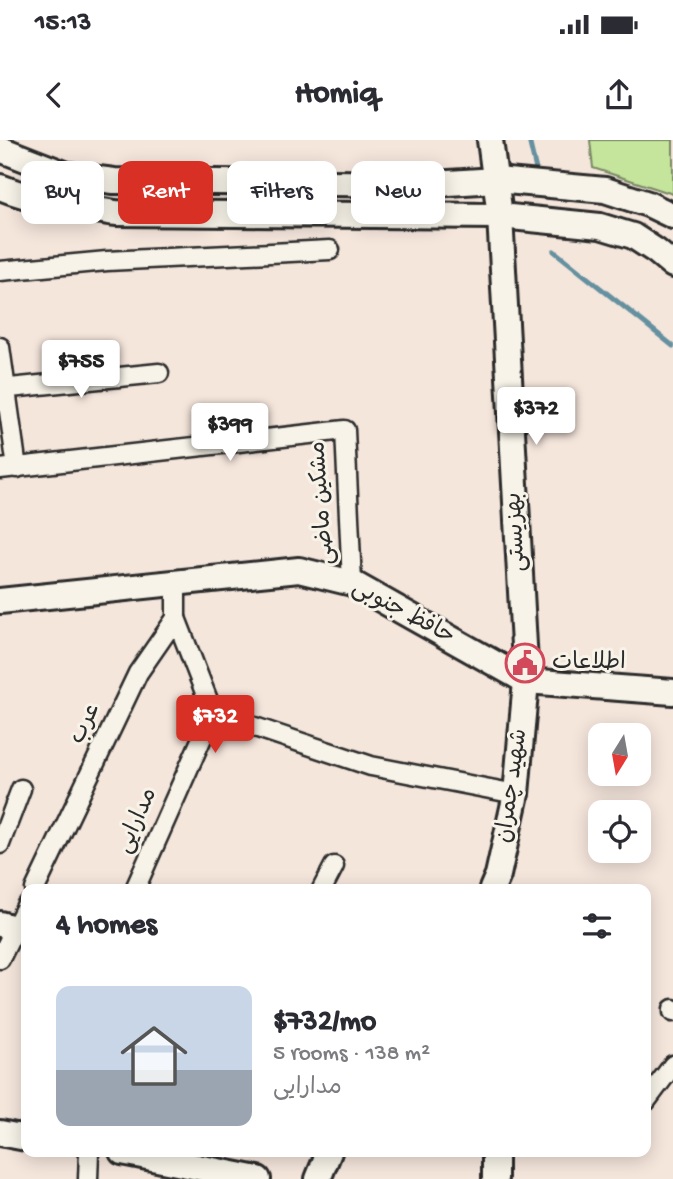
<!DOCTYPE html>
<meta charset="utf-8">
<style>
body{margin:0;font-family:"Gochi Hand","Playpen Sans Arabic",sans-serif;background:#f2f2f3;color:#2b2b33;height:100vh;display:flex;flex-direction:column;font-size:26px;white-space:nowrap}
*{box-sizing:border-box;margin:0}
p{font-size:23px;color:#7c7c81}
.icon{flex:none;width:38px;height:38px;fill:none;stroke:currentColor;stroke-width:2;stroke-linecap:round;stroke-linejoin:round}
.map{position:relative;flex:1;overflow:hidden}
.details{position:absolute;left:21px;top:744px;width:630px;height:273px;display:flex;flex-direction:column;background:#fff;border-radius:14px;box-shadow:0 4px 18px #0003}
.details>*{flex:none}
.top-card{position:absolute;left:21px;top:21px;width:632px;height:63px;display:flex;gap:14px}
.needle{width:46px;rotate:191deg}
.buttons{position:absolute;left:588px;top:583px;display:grid;gap:14px}
.buttons a{display:grid;place-items:center;width:63px;height:63px;border-radius:14px;background:#fff;box-shadow:0 4px 18px #0003;font-size:35px}
.price{position:absolute;translate:-50% -60px;padding:0 16px;border-radius:7px;background:#fff;color:#222;font-size:23px;line-height:46px;filter:drop-shadow(0 2px 4px #0008)}
.price::after{content:'';position:absolute;left:50%;top:42px;width:21px;height:16px;margin-left:-10px;background:inherit;clip-path:polygon(0 0,100% 0,50% 100%)}
.price.selected{background:#d93025;color:#fff}
ul{padding:0;list-style:none}
li{display:flex;align-items:center;gap:21px;height:175px;padding:0 35px}
li+li{border-top:2px solid #e1e1e2}
li span{display:grid;place-items:center;flex:none;width:196px;height:140px;border-radius:14px;color:#555}
li>.icon{margin-inline-start:auto}
span .icon{width:84px;height:84px;fill:#fffc;stroke-width:1}
li b{font-size:30px}
h2{display:flex;justify-content:space-between;align-items:center;height:84px;padding:0 35px;font-size:30px}
.chip{padding:0 24px;border-radius:14px;background:#fff;box-shadow:0 4px 18px #0003;font-size:24px;line-height:63px}
.chip.selected{background:#d93025;color:#fff}
.status{display:flex;justify-content:space-between;align-items:center;height:49px;padding:0 35px;background:#fff;direction:ltr}
.status svg{height:19px;fill:currentColor}
header{display:flex;justify-content:space-between;align-items:center;height:91px;padding:0 35px;background:#fff;font-size:32px;font-weight:700}
.map>svg:first-child{display:block}
</style>
<div class="status"><b>15:13</b><svg viewBox="0 0 49 12"><path d="M0 12V9h3v3zM5 12V6h3v6zM10 12V3h3v9zM15 12V0h3v12zM26 1h20v11H26zM47 4h2v5h-2z"/></svg></div>
<header><svg class="icon" aria-label="back" viewBox="0 0 24 24"><path d="M15 5l-7 7 7 7"/></svg>Homiq<svg class="icon" aria-label="share" viewBox="0 0 24 24"><path d="M12 15V3M7 8l5-5 5 5M5 13v7h14v-7"/></svg></header>
<div class="map">
<svg width="673" height="1039" viewBox="0 0 673 1039">
<rect width="100%" height="100%" fill="#f5e6dc"/>
<filter id="ink" filterUnits="userSpaceOnUse"><feTurbulence type="fractalNoise" baseFrequency=".0143" numOctaves="2"/><feDisplacementMap in="SourceGraphic" scale="14" xChannelSelector="R" yChannelSelector="G"/><feConvolveMatrix kernelMatrix="1 2 1 2 8 2 1 2 1" color-interpolation-filters="sRGB"/></filter>
<g filter="url(#ink)">
<polygon fill="#c5e49c" stroke="#788864" stroke-width="2" points="590,0 673,0 673,54 593,28"/>
<g fill="none" stroke-linecap="round" stroke-linejoin="round">
<g stroke="#65909f" stroke-width="5">
<polyline points="529,0 537,34"/>
<polyline points="554,111 673,206"/>
</g>
<defs>
<g id="street">
<polyline points="0,131 107,121 330,110"/>
<polyline points="0,207 17,328"/>
<polyline points="0,249 159,233"/>
<polyline points="0,329 345,290 352,443"/>
<polyline points="213,573 371,626 516,654"/>
<polyline points="0,704 21,649"/>
<polyline points="35,749 138,533 176,478 176,443"/>
<polyline points="135,749 213,573 176,478"/>
<polyline points="322,749 334,726"/>
<polyline points="0,819 26,766"/>
<polyline points="673,869 673,872"/>
<polyline points="646,961 673,925"/>
<polyline points="88,1039 89,1012"/>
</g>
<g id="secondary">
<polyline points="490,0 500,76 526,541 516,654 498,735 492,749"/>
<polyline points="0,9 67,35 114,41 433,44 496,40 605,50 648,64 673,76"/>
<path d="M0,47C38,62 76,67 116,73L500,76L600,86L633,96L656,111L673,125"/>
<polyline points="0,461 299,430 352,443 526,541 673,552"/>
<polyline points="0,784 26,791"/>
<polyline points="0,993 26,998"/>
<polyline points="122,1012 258,1039"/>
<polyline points="495,1012 495,1039"/>
<polyline points="318,1039 329,1012"/>
</g>
</defs>
<use href="#street" stroke="#2b2b2b" stroke-width="23"/>
<use href="#secondary" stroke="#2b2b2b" stroke-width="30"/>
<use href="#street" stroke="#f7f3e8" stroke-width="18"/>
<use href="#secondary" stroke="#f7f3e8" stroke-width="24"/>
</g>
</g>
<defs>
<symbol id="civic-ring" viewBox="-11 -11 22 22"><circle r="9.5" fill="#f7f3e8" stroke="#d1495b" stroke-width="1.5"/><path d="M-.6-6.5H3V-4.5H.6V-3L4-1V1h2V6H-6V1h2V-1L-.6-3ZM-1.2 2.5V6h2.4V2.5Z" fill="#d1495b"/></symbol>
</defs>
<g fill-rule="evenodd">
<use href="#civic-ring" x="503" y="501" width="44" height="44"/>
</g>
<g text-anchor="middle" dominant-baseline="central" stroke-width="6" stroke-linejoin="round" paint-order="stroke">
<g font-size="23" fill="#2b2b2b" stroke="#f7f3e8">
<text transform="translate(323 363) rotate(-94)">مشکین ماضی</text>
<text transform="translate(517 392) rotate(-93)">بهزیستی</text>
<text transform="translate(403 473) rotate(28)">حافظ جنوبی</text>
<text transform="translate(86 584) rotate(-64)">عرب</text>
<text transform="translate(513 646) rotate(-82)">شهید چمران</text>
<text transform="translate(138 681) rotate(-66)">مدارایی</text>
</g>
<g font-size="23" fill="#2b2b2b" stroke="#f7f3e8" text-anchor="start">
<text x="552" y="523">اطلاعات</text>
</g>
</g>
</svg>
<div class="buttons">
<a><svg class="needle" viewBox="-14 -14 28 28"><path d="M0-13l5 13h-10z" fill="#e53935"/><path d="M0 13l5-13h-10z" fill="#7c7c81"/></svg></a>
<a><svg class="icon" aria-label="locate" viewBox="0 0 24 24"><circle cx="12" cy="12" r="6"/><path d="M12 2v4M12 18v4M2 12h4M18 12h4"/></svg></a>
</div>
<b class="price" style="left:81px;top:260px">$755</b>
<b class="price" style="left:536px;top:307px">$372</b>
<b class="price" style="left:230px;top:323px">$399</b>
<b class="price selected" style="left:215px;top:615px">$732</b>
<div class="top-card">
<a class="chip">Buy</a>
<a class="chip selected">Rent</a>
<a class="chip">Filters</a>
<a class="chip">New</a>
</div>
<section class="details">
<h2>4 homes<svg class="icon" aria-label="filters" viewBox="0 0 24 24"><path d="M4 7h16M4 17h16"/><circle cx="9" cy="7" r="2"/><circle cx="15" cy="17" r="2"/></svg></h2>
<ul>
<li><span style="background:linear-gradient(#c9d6e8 60%,#9aa5b1 0)"><svg class="icon" aria-label="home" viewBox="0 0 24 24"><path d="M3 11l9-7 9 7M6 9v11h12V9"/></svg></span><div><b>$732/mo</b><p>5 rooms · 138 m²</p><p>مدارایی</p></div></li>
</ul>
</section>
</div>
